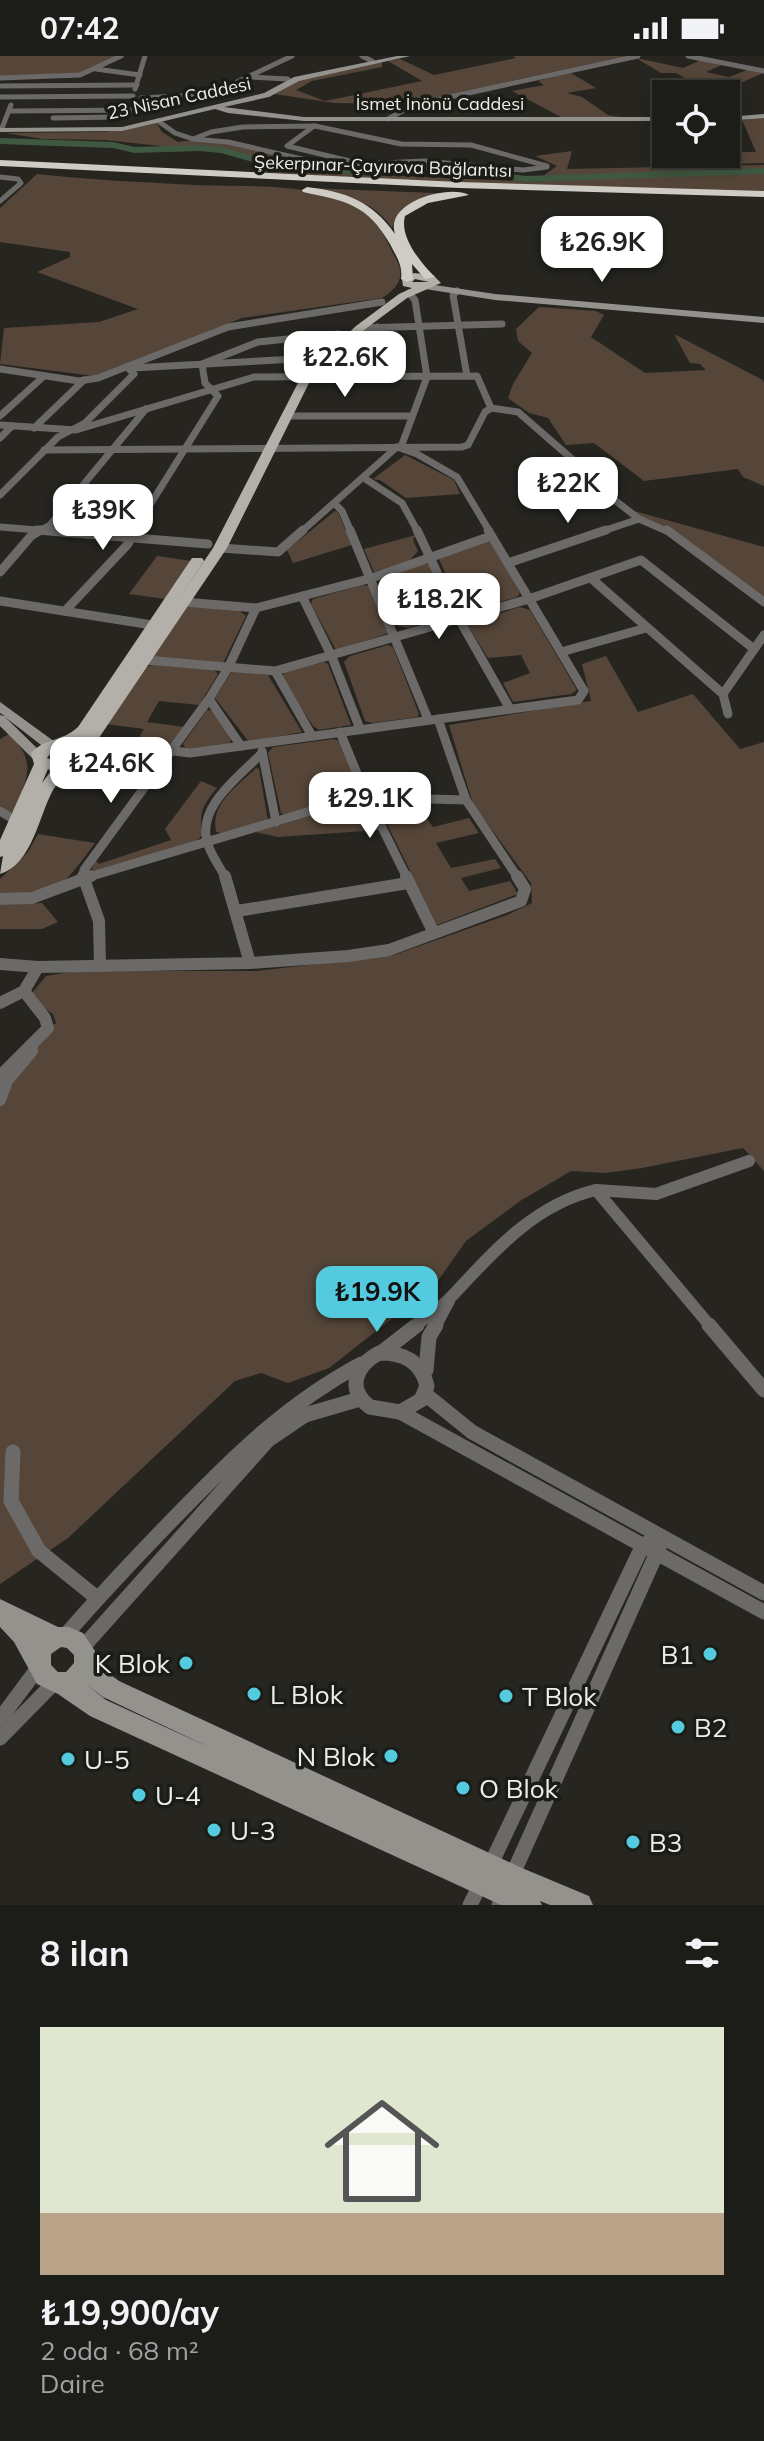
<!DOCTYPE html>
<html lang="tr">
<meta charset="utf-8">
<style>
body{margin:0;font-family:Mulish,sans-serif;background:#292925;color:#f1f3f6;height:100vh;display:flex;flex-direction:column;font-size:30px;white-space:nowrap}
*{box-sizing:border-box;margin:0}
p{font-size:26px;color:#a0a1a2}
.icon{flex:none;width:44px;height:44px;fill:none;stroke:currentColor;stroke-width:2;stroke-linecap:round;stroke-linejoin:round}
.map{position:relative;height:1849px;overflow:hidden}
.side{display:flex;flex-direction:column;background:#1c1c18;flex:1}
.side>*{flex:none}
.tools{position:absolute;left:652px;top:24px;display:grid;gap:16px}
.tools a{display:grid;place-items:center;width:88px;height:88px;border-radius:0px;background:#1c1c18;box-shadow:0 4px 20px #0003,0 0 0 2px #3a3a37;font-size:40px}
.price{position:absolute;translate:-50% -68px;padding:0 18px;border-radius:16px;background:#fff;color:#222;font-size:26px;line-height:52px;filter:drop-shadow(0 2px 4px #0008)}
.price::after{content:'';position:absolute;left:50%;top:48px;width:24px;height:18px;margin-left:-12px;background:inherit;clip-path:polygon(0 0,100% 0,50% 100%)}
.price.current{background:#54cade;color:#111}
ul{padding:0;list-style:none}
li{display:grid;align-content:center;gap:16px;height:424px;padding:0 40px}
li+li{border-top:2px solid #3a3a37}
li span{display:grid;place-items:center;height:248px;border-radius:0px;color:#555}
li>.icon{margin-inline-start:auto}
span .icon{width:144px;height:144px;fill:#fffc;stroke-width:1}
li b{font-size:34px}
h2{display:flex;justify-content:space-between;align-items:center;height:96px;padding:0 40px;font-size:34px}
.status{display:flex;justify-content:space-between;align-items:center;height:56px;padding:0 40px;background:#1c1c18;direction:ltr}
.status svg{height:22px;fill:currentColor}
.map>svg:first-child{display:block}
</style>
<div class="status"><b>07:42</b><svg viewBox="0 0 49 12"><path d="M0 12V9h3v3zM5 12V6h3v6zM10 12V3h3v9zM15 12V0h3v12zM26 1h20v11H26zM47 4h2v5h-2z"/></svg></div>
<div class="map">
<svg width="764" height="1849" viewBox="0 0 764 1849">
<rect width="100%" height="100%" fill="#262520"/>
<g fill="#564639">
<polygon points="0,0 117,0 81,17 0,21"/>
<polygon points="513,0 626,0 407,48 334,47 275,38 297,25 382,6 382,11 312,25 296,34 325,45 422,25 388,5 400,3 434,19 516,2"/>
<polygon points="636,2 683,12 701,4 722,9 706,16 729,21 747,14 763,17 734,30 729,31 728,26 688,25 691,29 669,25 687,23 676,17 661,17"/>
<polygon points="569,16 596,32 567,37 582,41 608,59 626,62 561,61 512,35 544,29 538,25"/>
<polygon points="764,61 764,107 727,108 726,96 756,96 742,64"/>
<path d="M156,66L162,76L178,86C211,80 245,92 277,99L270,103L203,91L179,92L105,84L43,83L5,77L106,76Z"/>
<polygon points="572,95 567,113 764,109 764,114 543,120 557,110 535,100"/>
<polygon points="266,114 541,126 542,123 550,122 759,116 764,116 764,136 410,125 261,116"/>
<path d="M37,118C89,124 142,126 195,129C242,131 321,126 362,153C379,164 387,186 396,203C406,220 398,232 382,242L242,262L94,320L0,308L4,272L99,266L138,253L37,216L70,201V196L0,186V152Z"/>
<path d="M308,132L459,138C432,144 399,145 392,172C373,143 340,138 308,132Z"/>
<polygon points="539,251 596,255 604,259 591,281 645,317 706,314 700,308 690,307 674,278 761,323 764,326 764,430 743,421 738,413 644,425 594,387 566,389 548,362 529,357 508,342 513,328 532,297 518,285 516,273"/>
<polygon points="405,399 454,424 460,438 406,442 380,424 373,423"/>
<polygon points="335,455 338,456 352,489 293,507 287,494"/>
<polygon points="634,455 764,491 764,542 665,470 641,462"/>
<polygon points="416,479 413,484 418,495 408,506 374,516 364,493"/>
<polygon points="483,485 491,486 520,537 517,541 462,556 439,503"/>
<polygon points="157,500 192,505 165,543 129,538"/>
<polygon points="424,507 430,509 452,558 408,572 398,570 379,525"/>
<polygon points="362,529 371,530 389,577 336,594 311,548 313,543"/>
<polygon points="193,550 237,553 246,560 223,607 157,603 153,600 185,552"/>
<polygon points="520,551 530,554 577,634 571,638 513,646 503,627 530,617 521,599 488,602 467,568"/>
<polygon points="388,589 393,591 419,658 417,661 373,667 365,665 344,606 350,600"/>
<polygon points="606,600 638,656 693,638 740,693 764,686 764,1115 743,1092 642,1112 605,1117 571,1115 520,1145 466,1185 435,1229 329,1312 288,1327 261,1317 235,1325 68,1482 0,1528 0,1012 56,967 53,958 28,942 46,920 75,915 257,915 394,899 507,859 532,847 531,827 473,748 449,669 591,645 582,608"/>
<polygon points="324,606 328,608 351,669 319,674 313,670 281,621 285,616"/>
<polygon points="153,609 214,614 218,618 199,649 159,645 147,666 185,671 171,690 135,688 144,673 106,668 144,611"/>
<polygon points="232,615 268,619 302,676 249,686 215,642"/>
<polygon points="207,654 213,655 231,683 230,687 186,693 183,688"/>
<path d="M9,678C38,706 27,722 14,755L10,757L0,750V683Z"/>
<polygon points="334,683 341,686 361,733 355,739 285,760 281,757 268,697 273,691"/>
<path d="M256,712L259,713L268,764L222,777L216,776C210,747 237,731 256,712Z"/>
<path d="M201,725L217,732C203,749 198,757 203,779L195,785L96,815L92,813L95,804L99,808L171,784L165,773Z"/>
<polygon points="358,746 368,748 380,774 278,781 255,776"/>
<polygon points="376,746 415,747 433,771 469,762 479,777 436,787 451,812 495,803 501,812 461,822 469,835 510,825 518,838 437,869"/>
<path d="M38,778L95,787C58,837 61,834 0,839V823L28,796Z"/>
<polygon points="42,847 58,866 42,873 0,873 0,849"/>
</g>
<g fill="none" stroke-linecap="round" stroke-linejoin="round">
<polygon fill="#3f5841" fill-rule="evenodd" points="0,82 113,86 135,91 199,89 222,91 264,103 341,112 425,108 526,120 764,112 764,118 526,126 425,114 341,118 263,109 221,97 199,95 135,97 113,92 0,88"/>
<g stroke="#6c6a68" stroke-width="5">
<polyline points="362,0 372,5"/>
<polyline points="688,0 764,15"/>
<polyline points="96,13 140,19"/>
<polyline points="251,21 288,23"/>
<polyline points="0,22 80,19 121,0"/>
<polyline points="0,30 137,29"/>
<polyline points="135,33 145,0"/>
<polyline points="0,41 133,40"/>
<polyline points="141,42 181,40 222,33 292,0"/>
<polyline points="10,55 141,54"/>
<polyline points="53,62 120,61"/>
<polyline points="388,63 413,49 638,0"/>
<polyline points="158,65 175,77 193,83 211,76 243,71 315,70 401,88 471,89 547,110"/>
<polyline points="314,70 287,90 362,108 424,105 523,114 547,111"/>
<polyline points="2,72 11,49"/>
<polyline points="193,83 228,86 302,103"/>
<polyline points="0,121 18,123 21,127 0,145"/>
</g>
<g stroke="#6c6a68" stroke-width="7">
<polyline points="457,235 453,239 467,320"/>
<polyline points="377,271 383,322"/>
<polyline points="360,272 502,268"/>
<polyline points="132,312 313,302"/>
<polyline points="0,313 79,325 98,322 228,271 382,246"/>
<polyline points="0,360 44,320"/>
<polyline points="286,360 411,360"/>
<polyline points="0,369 76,374 254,321 477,320 491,352 518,356 587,416"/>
<polyline points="34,372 84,324"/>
<polyline points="0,382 12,370"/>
<polyline points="397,391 417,398 457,421 490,476"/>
<polyline points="401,391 427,321 415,244 409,237"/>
<polyline points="44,394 462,391 468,389 485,356 491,352"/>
<polyline points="364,422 402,447 418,476"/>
<polyline points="0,439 58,381 85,367 134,318 128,312"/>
<polyline points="616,445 639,463 669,476"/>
<polyline points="335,448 342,455 351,476"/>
<polyline points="0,471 62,476"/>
<polyline points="38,476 50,469 146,353"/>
<polyline points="133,476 218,340 205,327 202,308 258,286 338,278"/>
<polyline points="301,476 397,391"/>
<polyline points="600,476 639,463"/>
</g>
<g stroke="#6c6a68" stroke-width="9">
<polyline points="37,474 208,488"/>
<polyline points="350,474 428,663"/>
<polyline points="417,474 459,563 510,653"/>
<polyline points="667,474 764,546"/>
<polyline points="220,492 278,496 303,474"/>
<polyline points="508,507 606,474"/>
<polyline points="0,516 31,480 41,474"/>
<polyline points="592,523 723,638 728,658"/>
<polyline points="302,540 332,601 360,673"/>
<polyline points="0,545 152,569"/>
<polyline points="184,546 256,552 372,522 491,480"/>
<polyline points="65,555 128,488 134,474"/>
<polyline points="561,596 646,572"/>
<polyline points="145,604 275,615 529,543 641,504 754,593"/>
<polyline points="275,615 312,680"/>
<polyline points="723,638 764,579"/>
<polyline points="209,643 241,690"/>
<polyline points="438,663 466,744 518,822"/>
<polyline points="340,676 365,737 407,822"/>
<polyline points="90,685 190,697 578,644 584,635 488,474"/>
<polyline points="262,695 276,766"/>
<polyline points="0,755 18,766"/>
<polyline points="83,822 84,814 209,643 228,612 256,552"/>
<polyline points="85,822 358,741 466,744"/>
<path d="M226,822C220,812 212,800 208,789C195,751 239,721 262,697"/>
</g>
<g stroke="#6c6a68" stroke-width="12">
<polyline points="83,820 99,865 100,910"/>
<polyline points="225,820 250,907"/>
<polyline points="406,820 434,877"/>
<polyline points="0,843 32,842 91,820"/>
<polyline points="237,855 408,827"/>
<polyline points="0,908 38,911 250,907 348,900 389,894 521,845 525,833 517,820"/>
<polyline points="0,947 24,935 38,911"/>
<polyline points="0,1020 48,972 45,962 24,935"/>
<polyline points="0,1044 7,1025 32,995 31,989"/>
<polyline points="596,1134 656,1138 749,1105"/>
<path d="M414,1271C427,1260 442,1251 453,1239C494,1195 535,1148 596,1134L711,1271"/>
<polyline points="435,1271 449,1245"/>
</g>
<g stroke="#6c6a68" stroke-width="15">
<polyline points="709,1269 764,1334"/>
<path d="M379,1297C404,1297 421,1305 427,1330L421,1344L400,1356L370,1351C345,1332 357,1309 379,1297Z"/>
<polyline points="381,1297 417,1269"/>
<polyline points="426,1314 429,1281 436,1269"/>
<polyline points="425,1338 472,1376 764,1537"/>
<polyline points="400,1356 764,1556"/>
<polyline points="13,1396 11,1445 39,1495 97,1542"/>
<path d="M64,1581C100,1539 138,1499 177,1459C234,1400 288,1347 361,1308"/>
<polyline points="83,1591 268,1384 305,1359 360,1343"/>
<polyline points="0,1663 38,1612"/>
<polyline points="0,1682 54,1627"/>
<polyline points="489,1812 643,1489 659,1481"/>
<polyline points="470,1849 481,1827"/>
<polyline points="499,1849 659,1492"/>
</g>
<g fill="#94928d" fill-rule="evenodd">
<polygon points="397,0 410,0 299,25 269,41 224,51 304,61 666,61 666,65 304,65 228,57 215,53 122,75 0,76 0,72 122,71 264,37 294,21"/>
<polygon points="764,58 764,62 726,65 726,61"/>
<polygon points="428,228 495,238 764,261 764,267 495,244 425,233 425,229"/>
<polygon points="0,646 55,686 57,689 55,692 45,692 5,661 45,700 38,704 33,703 0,670 0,659 5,660 0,657"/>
<path d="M0,1543L58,1571H69L83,1577L95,1595L96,1608L119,1625L522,1812L589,1840L593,1849H550L540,1845L542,1849H501L90,1660L58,1638L37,1628L14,1586L0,1571ZM61,1591L67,1592L74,1599V1607L66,1616H58L51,1609V1598ZM86,1628L103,1641L211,1692L106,1644Z"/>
</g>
<path fill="#b3b0aa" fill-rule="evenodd" d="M414,217L433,219L441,227L407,242L364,274L309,327L227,492L80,710L69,713C64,720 58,726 53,734C39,759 32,809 0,818L3,800L0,801V784L34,708L31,697C46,681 62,686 78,671L192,502H202L204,505L175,548L213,492L300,323L356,270L399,238L412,232L403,230L402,223ZM415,223L429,226H412ZM54,693H66L72,697L68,704L57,706L47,702ZM48,713L51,715L42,727Z"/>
<g fill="#cfccc5" fill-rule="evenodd">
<polygon points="0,104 459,126 764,135 764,141 459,132 0,110"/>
<path d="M307,131C346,136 372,145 395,178C384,146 449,128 469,139L428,147L405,160C399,181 421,207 435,221L425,223L412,208L413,223L407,226L401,223C403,209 396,200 390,188C367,148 346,145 303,136L302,134Z"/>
</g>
</g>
<g fill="#54cade" stroke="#1c1c17" stroke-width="3">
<circle cx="710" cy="1598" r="8"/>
<circle cx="186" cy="1607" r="8"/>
<circle cx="254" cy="1638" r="8"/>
<circle cx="506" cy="1640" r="8"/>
<circle cx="678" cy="1671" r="8"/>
<circle cx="391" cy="1700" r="8"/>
<circle cx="68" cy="1703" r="8"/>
<circle cx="463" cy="1732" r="8"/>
<circle cx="139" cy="1739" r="8"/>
<circle cx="214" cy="1774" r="8"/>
<circle cx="633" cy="1786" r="8"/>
</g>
<g text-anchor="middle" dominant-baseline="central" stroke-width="7" stroke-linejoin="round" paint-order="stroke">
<g font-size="18" fill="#edede9" stroke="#1c1c17">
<text transform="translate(179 42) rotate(-12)">23 Nisan Caddesi</text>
<text x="440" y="47">İsmet İnönü Caddesi</text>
<text transform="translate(383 110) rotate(2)">Şekerpınar-Çayırova Bağlantısı</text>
</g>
<g font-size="26" fill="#edede9" stroke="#1c1c17" text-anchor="start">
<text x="694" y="1598" text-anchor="end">B1</text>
<text x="170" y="1607" text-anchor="end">K Blok</text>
<text x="270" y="1638">L Blok</text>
<text x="522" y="1640">T Blok</text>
<text x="694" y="1671">B2</text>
<text x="375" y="1700" text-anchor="end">N Blok</text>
<text x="84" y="1703">U-5</text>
<text x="479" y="1732">O Blok</text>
<text x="155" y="1739">U-4</text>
<text x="230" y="1774">U-3</text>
<text x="649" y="1786">B3</text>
</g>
</g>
</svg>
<div class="tools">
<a><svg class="icon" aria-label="locate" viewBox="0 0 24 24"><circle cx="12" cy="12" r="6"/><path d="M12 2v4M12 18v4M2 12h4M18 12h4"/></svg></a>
</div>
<b class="price" style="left:602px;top:228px">₺26.9K</b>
<b class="price" style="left:345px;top:343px">₺22.6K</b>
<b class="price" style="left:568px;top:469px">₺22K</b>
<b class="price" style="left:103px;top:496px">₺39K</b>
<b class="price" style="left:439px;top:585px">₺18.2K</b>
<b class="price" style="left:111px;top:749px">₺24.6K</b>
<b class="price" style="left:370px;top:784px">₺29.1K</b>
<b class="price current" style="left:377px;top:1278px">₺19.9K</b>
</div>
<section class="side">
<h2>8 ilan<svg class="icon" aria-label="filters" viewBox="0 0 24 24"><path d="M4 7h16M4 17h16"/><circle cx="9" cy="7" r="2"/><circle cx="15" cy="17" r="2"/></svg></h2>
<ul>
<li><span style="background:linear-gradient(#dfe7d0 75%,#b9a48a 0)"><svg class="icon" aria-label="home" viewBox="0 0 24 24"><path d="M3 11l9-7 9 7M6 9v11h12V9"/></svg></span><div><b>₺19,900/ay</b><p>2 oda · 68 m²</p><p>Daire</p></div></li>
</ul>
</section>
